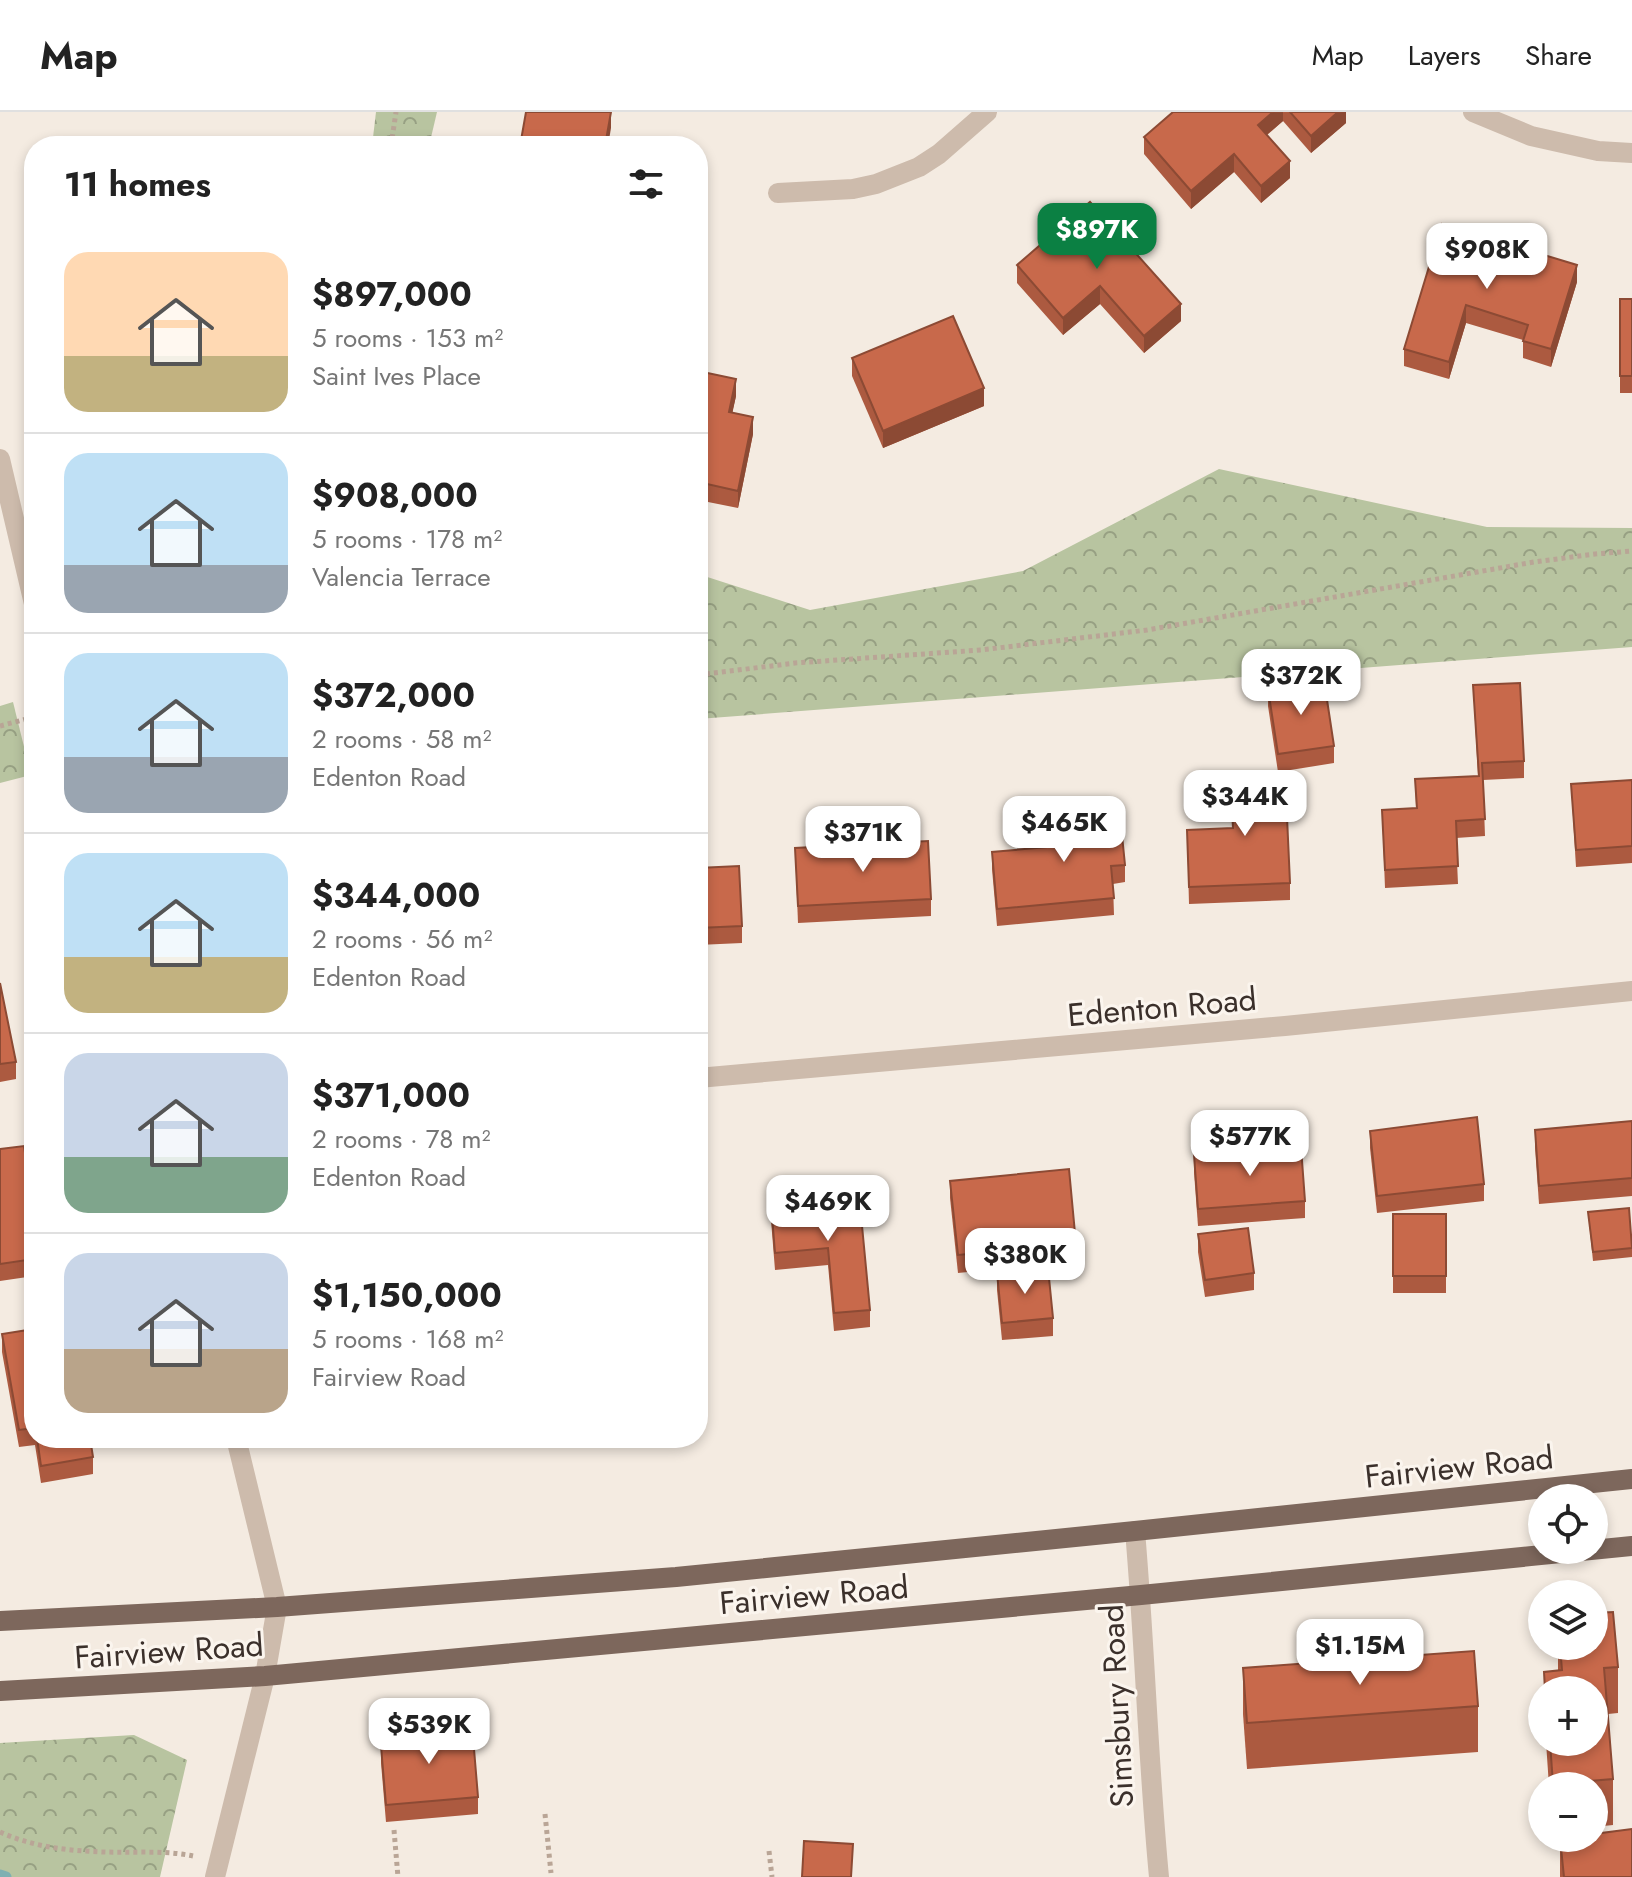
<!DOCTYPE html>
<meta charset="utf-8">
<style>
body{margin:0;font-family:Jost,sans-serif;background:#f6f6f6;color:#222;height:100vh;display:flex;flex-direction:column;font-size:30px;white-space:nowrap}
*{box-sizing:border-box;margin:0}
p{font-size:26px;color:#767676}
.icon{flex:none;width:44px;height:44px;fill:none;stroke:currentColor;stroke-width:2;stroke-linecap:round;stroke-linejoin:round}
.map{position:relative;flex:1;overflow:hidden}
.panel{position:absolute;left:24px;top:24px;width:684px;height:1312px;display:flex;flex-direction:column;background:#fff;border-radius:32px;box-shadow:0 4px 12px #0003}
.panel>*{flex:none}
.buttons{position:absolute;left:1528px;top:1372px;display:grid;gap:16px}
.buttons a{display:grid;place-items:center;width:80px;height:80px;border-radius:50%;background:#fff;box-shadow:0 4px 12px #0003;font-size:40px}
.price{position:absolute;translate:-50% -68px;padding:0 18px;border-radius:16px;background:#fff;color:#222;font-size:26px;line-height:52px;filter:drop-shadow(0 2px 4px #0008)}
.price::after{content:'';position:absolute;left:50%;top:48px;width:24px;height:18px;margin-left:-12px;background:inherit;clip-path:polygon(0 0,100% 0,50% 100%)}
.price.on{background:#0b8043;color:#fff}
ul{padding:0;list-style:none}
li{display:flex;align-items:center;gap:24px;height:200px;padding:0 40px}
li+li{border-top:2px solid #e0e0e0}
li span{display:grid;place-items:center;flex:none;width:224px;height:160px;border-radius:24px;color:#555}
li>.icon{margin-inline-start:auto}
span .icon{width:96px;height:96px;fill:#fffc;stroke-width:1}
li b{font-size:34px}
h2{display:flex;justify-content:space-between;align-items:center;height:96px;padding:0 40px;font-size:34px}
header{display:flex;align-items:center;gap:48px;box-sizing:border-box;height:112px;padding:0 40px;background:#fff;border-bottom:2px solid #e0e0e0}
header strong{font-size:38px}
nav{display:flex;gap:44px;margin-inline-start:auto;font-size:28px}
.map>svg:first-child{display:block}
</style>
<header>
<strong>Map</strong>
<nav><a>Map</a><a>Layers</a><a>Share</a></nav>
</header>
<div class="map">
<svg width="1632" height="1765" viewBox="0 0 1632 1765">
<defs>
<pattern id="forest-crowns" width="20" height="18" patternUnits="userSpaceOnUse" patternTransform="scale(2)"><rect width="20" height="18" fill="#b8c4a0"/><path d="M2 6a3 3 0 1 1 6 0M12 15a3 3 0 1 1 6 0" fill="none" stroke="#97a083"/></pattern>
</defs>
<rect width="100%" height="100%" fill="#f4ebe1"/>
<g fill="url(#forest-crowns)">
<polygon points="376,0 437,0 429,34 372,34"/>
<polygon points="1219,357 1487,415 1632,416 1632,535 698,607 698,462 810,498 1023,459"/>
<polygon points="13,590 31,663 0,671 0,594"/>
<polygon points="134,1623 187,1648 160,1765 0,1765 0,1631"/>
</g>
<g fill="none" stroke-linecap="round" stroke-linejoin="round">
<polyline stroke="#7fb0b2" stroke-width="11" points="0,1763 6,1765"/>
<g stroke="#b9a596" stroke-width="5" stroke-dasharray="4 4" stroke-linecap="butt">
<polyline points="391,34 396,0"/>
<polyline points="698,563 795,551 981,538 1147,518 1534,450 1595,442 1632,439"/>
<polyline points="0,614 34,605"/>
<polyline points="545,1702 551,1761"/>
<polyline points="394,1718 398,1765"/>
<path d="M0,1720C33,1735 69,1739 105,1740C134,1741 164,1738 193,1744"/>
<polyline points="769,1739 772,1765"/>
</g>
<g stroke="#cdbbac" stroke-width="20">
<polyline points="1473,0 1531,24 1598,39 1632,41"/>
<polyline points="778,81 853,77 876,72 919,55 939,42 987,0"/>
<polyline points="0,347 34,492"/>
<polyline points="698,966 1285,914 1632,879"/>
<path d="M1135,1419C1145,1534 1148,1650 1159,1765"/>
<polyline points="215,1765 265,1564 277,1495 236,1326"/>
</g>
<g stroke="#7d675c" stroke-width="20">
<polyline points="0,1509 277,1495 676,1465 1135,1419 1632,1367"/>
<polyline points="0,1579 265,1564 1141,1483 1632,1434"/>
</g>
</g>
<g fill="#ac5a40">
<polygon points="1173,0 1346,0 1346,11 1311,41 1283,9 1267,23 1290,66 1261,91 1234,60 1191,97 1144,42 1144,25"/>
<polygon points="1090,90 1181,209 1144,241 1100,192 1063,223 1017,171 1017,153"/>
<polygon points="1442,112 1577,170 1551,255 1523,246 1523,228 1466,211 1449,267 1404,254 1404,237"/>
<rect x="1620" y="187" width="12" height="94"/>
<polygon points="852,246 984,294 883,336 852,264"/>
<polygon points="698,259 736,284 732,301 753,322 738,396 698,388"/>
<polygon points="1473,573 1524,649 1524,666 1483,668 1485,724 1456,726 1458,772 1385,776 1382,698 1416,696 1415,667 1478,664"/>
<polygon points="1268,577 1334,634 1334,651 1278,660 1268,594"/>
<polygon points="1231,663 1290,771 1290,788 1189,792 1187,718 1232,716"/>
<polygon points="1632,668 1632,751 1576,755 1571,672"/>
<polygon points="1066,698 1125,753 1125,770 1113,772 1114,803 997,814 992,757 992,740 1068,733"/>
<polygon points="795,736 931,787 931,804 798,811"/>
<polygon points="698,756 742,814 742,831 698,833"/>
<polygon points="0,871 16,950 16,967 0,970"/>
<polygon points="1632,1009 1632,1084 1539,1092 1535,1035 1535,1018"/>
<polygon points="1370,1019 1484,1072 1484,1089 1377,1101 1370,1036"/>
<polygon points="0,1037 34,1101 34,1164 0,1169"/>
<polygon points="1194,1043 1305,1089 1305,1106 1198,1114 1194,1060"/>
<polygon points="950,1069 1076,1132 1076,1149 958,1161 950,1086"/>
<polygon points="859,1082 870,1198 870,1215 834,1219 828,1153 775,1158 771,1108 771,1091"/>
<polygon points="1588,1100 1632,1126 1632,1145 1593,1149"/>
<rect x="1393" y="1102" width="53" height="79"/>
<polygon points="1198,1122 1254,1161 1254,1178 1205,1185 1198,1140"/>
<polygon points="997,1161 1053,1206 1053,1224 1002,1228 997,1178"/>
<polygon points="34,1217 34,1326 90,1326 93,1345 93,1362 41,1371 35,1333 19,1335 2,1240 2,1222"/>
<polygon points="1558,1534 1594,1534 1618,1555 1618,1601 1608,1602 1613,1667 1613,1713 1594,1715 1594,1674 1549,1674 1546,1630 1594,1630 1594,1578 1544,1578 1544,1560 1558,1559"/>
<polygon points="1243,1556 1478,1594 1478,1640 1247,1657 1243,1602"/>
<polygon points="408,1609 447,1627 478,1685 478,1702 386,1710 381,1651 381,1634 408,1631"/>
<polygon points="1560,1726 1632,1765 1560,1765"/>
</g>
<g fill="#8c4a34">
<polygon points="611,0 611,16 608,34 605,34"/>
<polygon points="1273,0 1283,0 1283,9 1258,30 1258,13"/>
<polygon points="1338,0 1346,0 1346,11 1311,41 1311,24"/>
<polygon points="1234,42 1234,60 1191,97 1191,79"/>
<polygon points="1290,49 1290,66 1261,91 1261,74"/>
<polygon points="1577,153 1577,170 1551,255 1551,237"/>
<polygon points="1100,174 1100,192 1063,223 1063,206"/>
<polygon points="1181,192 1181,209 1144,241 1144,224"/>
<polygon points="1466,193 1466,211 1449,267 1449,250"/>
<polygon points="736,267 736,284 729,317 729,300"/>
<polygon points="984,276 984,294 883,336 883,319"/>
<polygon points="753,305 753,322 738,396 738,379"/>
</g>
<g fill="#c8694b" stroke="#8c4a34" stroke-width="2">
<polygon points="526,0 611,0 605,34 520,34"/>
<polygon points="1173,0 1273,0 1258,13 1290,49 1261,74 1234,42 1191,79 1144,25"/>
<polygon points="1290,0 1338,0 1311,24"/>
<polygon points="1090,90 1181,192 1144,224 1100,174 1063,206 1017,153"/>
<polygon points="1442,112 1577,153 1551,237 1523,229 1528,213 1466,193 1449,250 1404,237"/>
<rect x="1620" y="187" width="12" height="77"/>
<polygon points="953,204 984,276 883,319 852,246"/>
<polygon points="698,259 736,267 729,300 753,305 738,379 698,370"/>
<polygon points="1324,568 1334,634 1278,642 1268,577"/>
<polygon points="1520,571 1524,649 1482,651 1485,707 1456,709 1458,754 1385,758 1382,698 1417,696 1415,667 1479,664 1473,573"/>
<polygon points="1285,661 1290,771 1189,775 1187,718 1233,716 1231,663"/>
<polygon points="1632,668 1632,734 1576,738 1571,672"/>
<polygon points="1119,693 1125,753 1111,754 1114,786 997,797 992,740 1070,733 1066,698"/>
<polygon points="928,729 931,787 798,794 795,736"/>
<polygon points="739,754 742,814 698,816 698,756"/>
<polygon points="0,871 16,950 0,952"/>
<polygon points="1477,1005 1484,1072 1377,1084 1370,1019"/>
<polygon points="1632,1009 1632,1066 1539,1074 1535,1018"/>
<polygon points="24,1034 34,1101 34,1147 0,1152 0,1037"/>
<polygon points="1301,1035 1305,1089 1198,1097 1194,1043"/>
<polygon points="1069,1057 1076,1132 958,1143 950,1069"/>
<polygon points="859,1082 870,1198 834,1201 828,1136 775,1141 771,1091"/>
<polygon points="1629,1096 1632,1136 1593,1140 1588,1100"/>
<rect x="1393" y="1102" width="53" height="62"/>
<polygon points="1248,1116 1254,1161 1205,1168 1198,1122"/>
<polygon points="1048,1156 1053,1206 1002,1211 997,1161"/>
<polygon points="34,1217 34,1316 19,1318 2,1222"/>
<polygon points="37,1326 90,1326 93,1345 41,1354"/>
<polygon points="1613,1500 1618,1555 1604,1556 1613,1667 1553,1672 1550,1630 1594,1630 1594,1578 1545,1578 1544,1560 1562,1558 1560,1534 1594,1534 1594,1501"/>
<polygon points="1474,1539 1478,1594 1247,1611 1243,1556"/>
<polygon points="445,1606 447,1627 473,1625 478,1685 386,1693 381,1634 410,1631 408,1609"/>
<polygon points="1632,1717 1632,1765 1564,1765 1560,1726 1594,1726 1594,1722"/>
<polygon points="804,1729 853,1732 851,1765 802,1765"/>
</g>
<g text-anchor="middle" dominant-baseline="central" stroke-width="6" stroke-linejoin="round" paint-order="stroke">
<g font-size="32" fill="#3b302b" stroke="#fbf5ee">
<text transform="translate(1162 895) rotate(-5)">Edenton Road</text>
<text transform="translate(1459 1355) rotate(-6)">Fairview Road</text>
<text transform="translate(814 1483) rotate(-5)">Fairview Road</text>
<text transform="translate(169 1539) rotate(-4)">Fairview Road</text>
<text transform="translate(1117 1594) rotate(-93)">Simsbury Road</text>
</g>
</g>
</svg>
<div class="buttons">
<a><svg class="icon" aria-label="locate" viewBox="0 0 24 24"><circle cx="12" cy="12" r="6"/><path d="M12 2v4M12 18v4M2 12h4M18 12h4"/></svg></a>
<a><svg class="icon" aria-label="layers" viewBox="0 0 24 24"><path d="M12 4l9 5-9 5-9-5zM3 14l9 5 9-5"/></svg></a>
<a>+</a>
<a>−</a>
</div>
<b class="price on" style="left:1097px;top:159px">$897K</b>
<b class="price" style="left:1487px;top:179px">$908K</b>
<b class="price" style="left:1301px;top:605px">$372K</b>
<b class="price" style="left:1245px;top:726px">$344K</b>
<b class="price" style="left:1064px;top:752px">$465K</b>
<b class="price" style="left:863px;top:762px">$371K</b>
<b class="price" style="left:1250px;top:1066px">$577K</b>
<b class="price" style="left:828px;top:1131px">$469K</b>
<b class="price" style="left:1025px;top:1184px">$380K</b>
<b class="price" style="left:1360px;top:1575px">$1.15M</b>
<b class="price" style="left:429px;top:1654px">$539K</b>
<section class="panel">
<h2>11 homes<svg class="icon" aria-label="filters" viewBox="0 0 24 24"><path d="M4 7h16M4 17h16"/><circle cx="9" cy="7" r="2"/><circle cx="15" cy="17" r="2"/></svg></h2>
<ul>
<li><span style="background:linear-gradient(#ffd9b3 65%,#c2b280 0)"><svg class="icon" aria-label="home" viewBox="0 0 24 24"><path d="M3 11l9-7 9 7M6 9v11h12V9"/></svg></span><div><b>$897,000</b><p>5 rooms · 153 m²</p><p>Saint Ives Place</p></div></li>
<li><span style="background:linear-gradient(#bfe0f5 70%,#9aa5b1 0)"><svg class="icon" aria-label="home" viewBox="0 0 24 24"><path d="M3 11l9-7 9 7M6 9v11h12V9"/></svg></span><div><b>$908,000</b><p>5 rooms · 178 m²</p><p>Valencia Terrace</p></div></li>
<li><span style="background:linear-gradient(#bfe0f5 65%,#9aa5b1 0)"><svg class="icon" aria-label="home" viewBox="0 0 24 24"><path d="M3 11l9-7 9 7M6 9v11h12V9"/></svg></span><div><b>$372,000</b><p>2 rooms · 58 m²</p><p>Edenton Road</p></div></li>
<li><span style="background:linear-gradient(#bfe0f5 65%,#c2b280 0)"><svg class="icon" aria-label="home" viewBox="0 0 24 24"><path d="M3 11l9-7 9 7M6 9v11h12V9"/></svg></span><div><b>$344,000</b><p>2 rooms · 56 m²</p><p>Edenton Road</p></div></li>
<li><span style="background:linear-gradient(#c9d6e8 65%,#7fa58c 0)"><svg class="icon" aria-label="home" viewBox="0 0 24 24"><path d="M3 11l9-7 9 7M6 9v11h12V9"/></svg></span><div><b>$371,000</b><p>2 rooms · 78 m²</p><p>Edenton Road</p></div></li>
<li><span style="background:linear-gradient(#c9d6e8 60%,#b9a48a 0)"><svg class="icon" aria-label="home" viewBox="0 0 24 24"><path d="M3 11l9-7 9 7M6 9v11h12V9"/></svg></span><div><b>$1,150,000</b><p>5 rooms · 168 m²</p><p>Fairview Road</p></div></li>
</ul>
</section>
</div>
